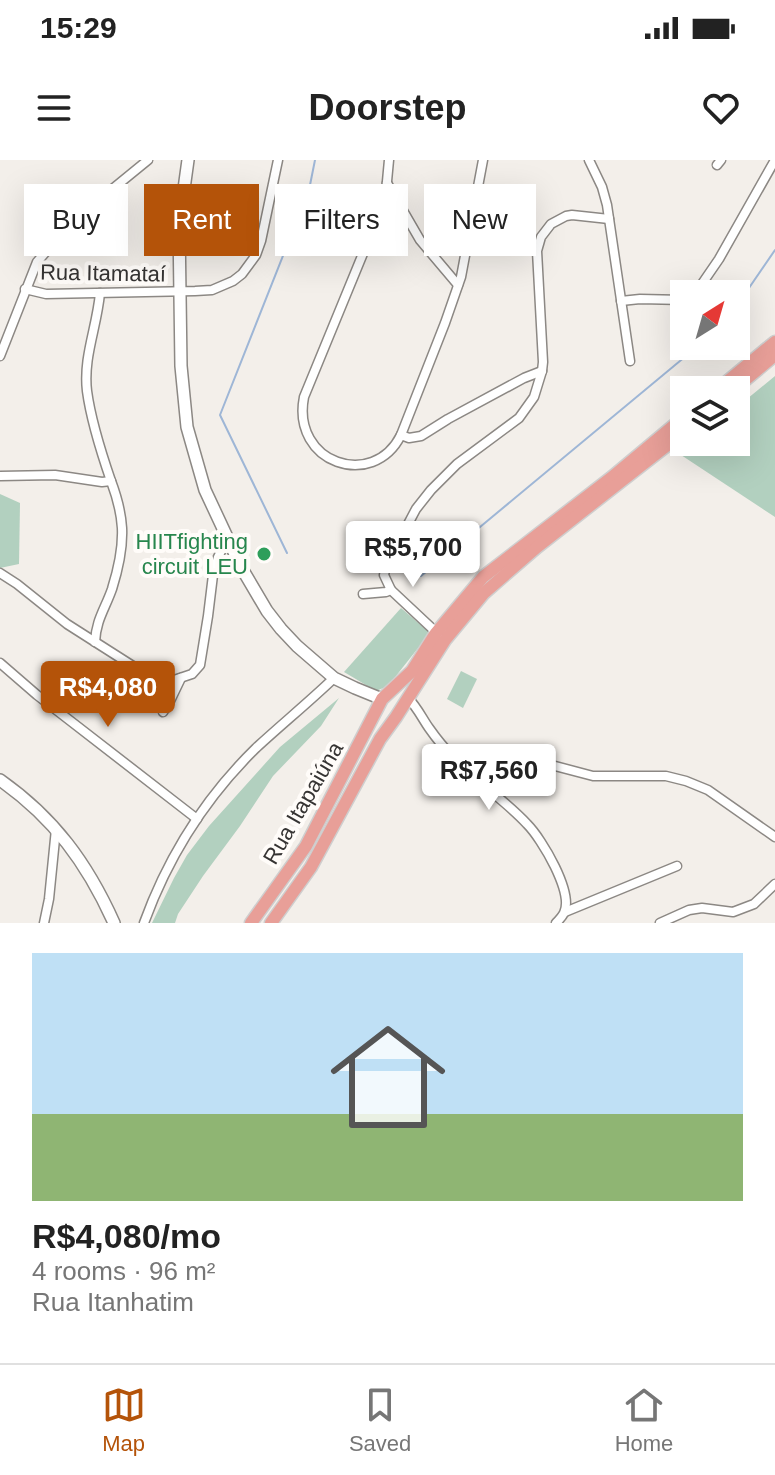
<!DOCTYPE html>
<meta charset="utf-8">
<style>
body{margin:0;font-family:Arial,sans-serif;background:#f6f6f6;color:#222;height:100vh;display:flex;flex-direction:column;font-size:30px;white-space:nowrap}
*{box-sizing:border-box;margin:0}
p{font-size:26px;color:#767676}
.icon{flex:none;width:44px;height:44px;fill:none;stroke:currentColor;stroke-width:2;stroke-linecap:round;stroke-linejoin:round}
.map{position:relative;height:763px;overflow:hidden}
.drawer{display:flex;flex-direction:column;background:#fff;flex:1}
.drawer>*{flex:none}
.banner{position:absolute;left:24px;top:24px;width:728px;height:72px;display:flex;gap:16px}
.needle{width:52px;rotate:37deg}
.fabs{position:absolute;left:670px;top:120px;display:grid;gap:16px}
.fabs a{display:grid;place-items:center;width:80px;height:80px;border-radius:0px;background:#fff;box-shadow:0 8px 32px #0002;font-size:40px}
.price{position:absolute;translate:-50% -68px;padding:0 18px;border-radius:8px;background:#fff;color:#222;font-size:26px;line-height:52px;filter:drop-shadow(0 2px 4px #0008)}
.price::after{content:'';position:absolute;left:50%;top:48px;width:24px;height:18px;margin-left:-12px;background:inherit;clip-path:polygon(0 0,100% 0,50% 100%)}
.price.on{background:#b45309;color:#fff}
ul{padding:0;list-style:none}
li{display:grid;align-content:center;gap:16px;height:424px;padding:0 32px}
li span{display:grid;place-items:center;height:248px;border-radius:0px;color:#555}
li>.icon{margin-inline-start:auto}
span .icon{width:144px;height:144px;fill:#fffc;stroke-width:1}
li b{font-size:34px}
.pill{padding:0 28px;border-radius:0px;background:#fff;box-shadow:0 8px 32px #0002;font-size:28px;line-height:72px}
.pill.on{background:#b45309;color:#fff}
.status{display:flex;justify-content:space-between;align-items:center;height:56px;padding:0 40px;background:#fff;direction:ltr}
.status svg{height:22px;fill:currentColor}
header{display:flex;justify-content:space-between;align-items:center;height:104px;padding:0 32px;background:#fff;font-size:36px;font-weight:700}
.menu{display:flex;justify-content:space-around;align-items:center;height:112px;border-top:2px solid #e0e0e0;background:#fff;font-size:22px;color:#767676}
.menu a{display:grid;justify-items:center;gap:4px}
.menu .on{color:#b45309}
.map>svg:first-child{display:block}
</style>
<div class="status"><b>15:29</b><svg viewBox="0 0 49 12"><path d="M0 12V9h3v3zM5 12V6h3v6zM10 12V3h3v9zM15 12V0h3v12zM26 1h20v11H26zM47 4h2v5h-2z"/></svg></div>
<header><svg class="icon" aria-label="menu" viewBox="0 0 24 24"><path d="M4 6h16M4 12h16M4 18h16"/></svg>Doorstep<svg class="icon" aria-label="heart" viewBox="0 0 24 24"><path d="M12 20l-8-8c-3-5 5-10 8-4 3-6 11-1 8 4z"/></svg></header>
<div class="map">
<svg width="775" height="763" viewBox="0 0 775 763">
<rect width="100%" height="100%" fill="#f3efea"/>
<g fill="#b2d0bf">
<polygon points="775,216 775,357 681,295 696,282 736,282 736,248"/>
<polygon points="0,334 20,343 19,404 0,408"/>
<polygon points="401,448 430,473 388,526 376,531 344,512"/>
<polygon points="461,511 477,519 463,548 447,539"/>
<polygon points="339,538 321,566 273,616 240,666 203,716 178,754 175,763 152,763 174,718 187,695 209,666 280,587"/>
</g>
<g fill="none" stroke-linecap="round" stroke-linejoin="round">
<g stroke="#9eb6d6" stroke-width="2">
<polyline points="736,147 775,90"/>
<polyline points="287,393 220,255 309,30 315,0"/>
<polyline points="421,416 698,186"/>
</g>
<defs>
<g id="minor">
<path d="M389,0L386,32L378,57L304,237C291,303 373,331 401,275L409,278L421,276L448,259L524,218L542,211"/>
<polyline points="589,0 602,27 607,45 630,201"/>
<polyline points="717,5 721,0"/>
<polyline points="387,23 420,80 458,125"/>
<polyline points="25,129 46,134 195,131 212,130 233,121 242,114 256,95 261,81 278,0"/>
<polyline points="695,134 719,99 775,0"/>
<polyline points="621,141 640,139 684,140"/>
<polyline points="0,196 37,102 72,62 148,0"/>
<polyline points="401,275 445,163 461,117 483,0"/>
<polyline points="0,316 55,315 102,322 111,321"/>
<polyline points="0,413 17,424 67,464 136,508 155,518 174,520 192,514 200,505 208,456 213,415 218,397 227,380"/>
<polyline points="391,430 384,415 386,406 416,349 431,330 457,304 519,258 534,237 542,211 543,202 537,91 541,77 551,64 566,56 572,55 609,59"/>
<polyline points="363,434 386,432 391,430 438,474"/>
<path d="M95,482C96,460 105,449 112,429C118,410 123,389 122,368C121,351 117,337 111,321C101,292 91,261 87,231C83,197 97,167 100,133"/>
<polyline points="0,503 37,535 197,659"/>
<path d="M408,538C417,547 422,558 429,568C436,578 444,588 453,597C476,622 505,640 527,664C542,679 574,733 564,753C562,757 559,760 556,763"/>
<polyline points="163,552 170,541 181,518"/>
<polyline points="517,596 593,616 666,616 686,621 708,630 775,677"/>
<polyline points="565,752 677,706"/>
<polyline points="44,763 49,739 56,669"/>
<path d="M144,763C168,697 206,637 256,588C282,564 309,542 334,518"/>
<polyline points="660,763 689,750 702,748 733,752 754,744 775,724"/>
</g>
<g id="secondary">
<polyline points="188,0 179,65 181,206 187,267 205,330 241,407 267,451 281,469 297,486 334,518 355,528 382,539"/>
<path d="M0,620C54,658 87,703 114,763"/>
</g>
<g id="primary">
<polyline points="717,230 775,182"/>
<polyline points="733,230 775,195"/>
<polyline points="251,763 306,686 382,539 412,511 436,473 483,417 611,318 684,257"/>
<polyline points="271,763 311,707 380,579 396,557 445,480 484,433 537,387 684,272"/>
</g>
</defs>
<use href="#minor" stroke="#8c8884" stroke-width="11"/>
<use href="#secondary" stroke="#8c8884" stroke-width="14"/>
<use href="#primary" stroke="#cfcece" stroke-width="15"/>
<use href="#minor" stroke="#fff" stroke-width="8"/>
<use href="#secondary" stroke="#fff" stroke-width="11"/>
<use href="#primary" stroke="#e89f98" stroke-width="12"/>
</g>
<circle fill="#2e9e5b" stroke="#fffcf9" stroke-width="3" cx="264" cy="394" r="8"/>
<g text-anchor="middle" dominant-baseline="central" stroke-width="8" stroke-linejoin="round" paint-order="stroke">
<g font-size="22" fill="#363433" stroke="#fffcf9">
<text transform="translate(103 113) rotate(1)">Rua Itamataí</text>
<text transform="translate(303 643) rotate(-60)">Rua Itapaiúna</text>
</g>
<g font-size="22" fill="#27864d" stroke="#fffcf9" text-anchor="end">
<text x="248" y="381">HIITfighting<tspan x="248" dy="25">circuit LEU</tspan></text>
</g>
</g>
</svg>
<div class="fabs">
<a><svg class="needle" viewBox="-14 -14 28 28"><path d="M0-13l5 13h-10z" fill="#e53935"/><path d="M0 13l5-13h-10z" fill="#767676"/></svg></a>
<a><svg class="icon" aria-label="layers" viewBox="0 0 24 24"><path d="M12 4l9 5-9 5-9-5zM3 14l9 5 9-5"/></svg></a>
</div>
<b class="price" style="left:413px;top:429px">R$5,700</b>
<b class="price on" style="left:108px;top:569px">R$4,080</b>
<b class="price" style="left:489px;top:652px">R$7,560</b>
<div class="banner">
<a class="pill">Buy</a>
<a class="pill on">Rent</a>
<a class="pill">Filters</a>
<a class="pill">New</a>
</div>
</div>
<section class="drawer">
<ul>
<li><span style="background:linear-gradient(#bfe0f5 65%,#8fb573 0)"><svg class="icon" aria-label="home" viewBox="0 0 24 24"><path d="M3 11l9-7 9 7M6 9v11h12V9"/></svg></span><div><b>R$4,080/mo</b><p>4 rooms · 96 m²</p><p>Rua Itanhatim</p></div></li>
</ul>
</section>
<nav class="menu">
<a class="on"><svg class="icon" aria-label="map" viewBox="0 0 24 24"><path d="M3 6l6-2 6 2 6-2v14l-6 2-6-2-6 2zM9 4v14M15 6v14"/></svg>Map</a>
<a><svg class="icon" aria-label="saved" viewBox="0 0 24 24"><path d="M7 4h10v16l-5-4-5 4z"/></svg>Saved</a>
<a><svg class="icon" aria-label="home" viewBox="0 0 24 24"><path d="M3 11l9-7 9 7M6 9v11h12V9"/></svg>Home</a>
</nav>
